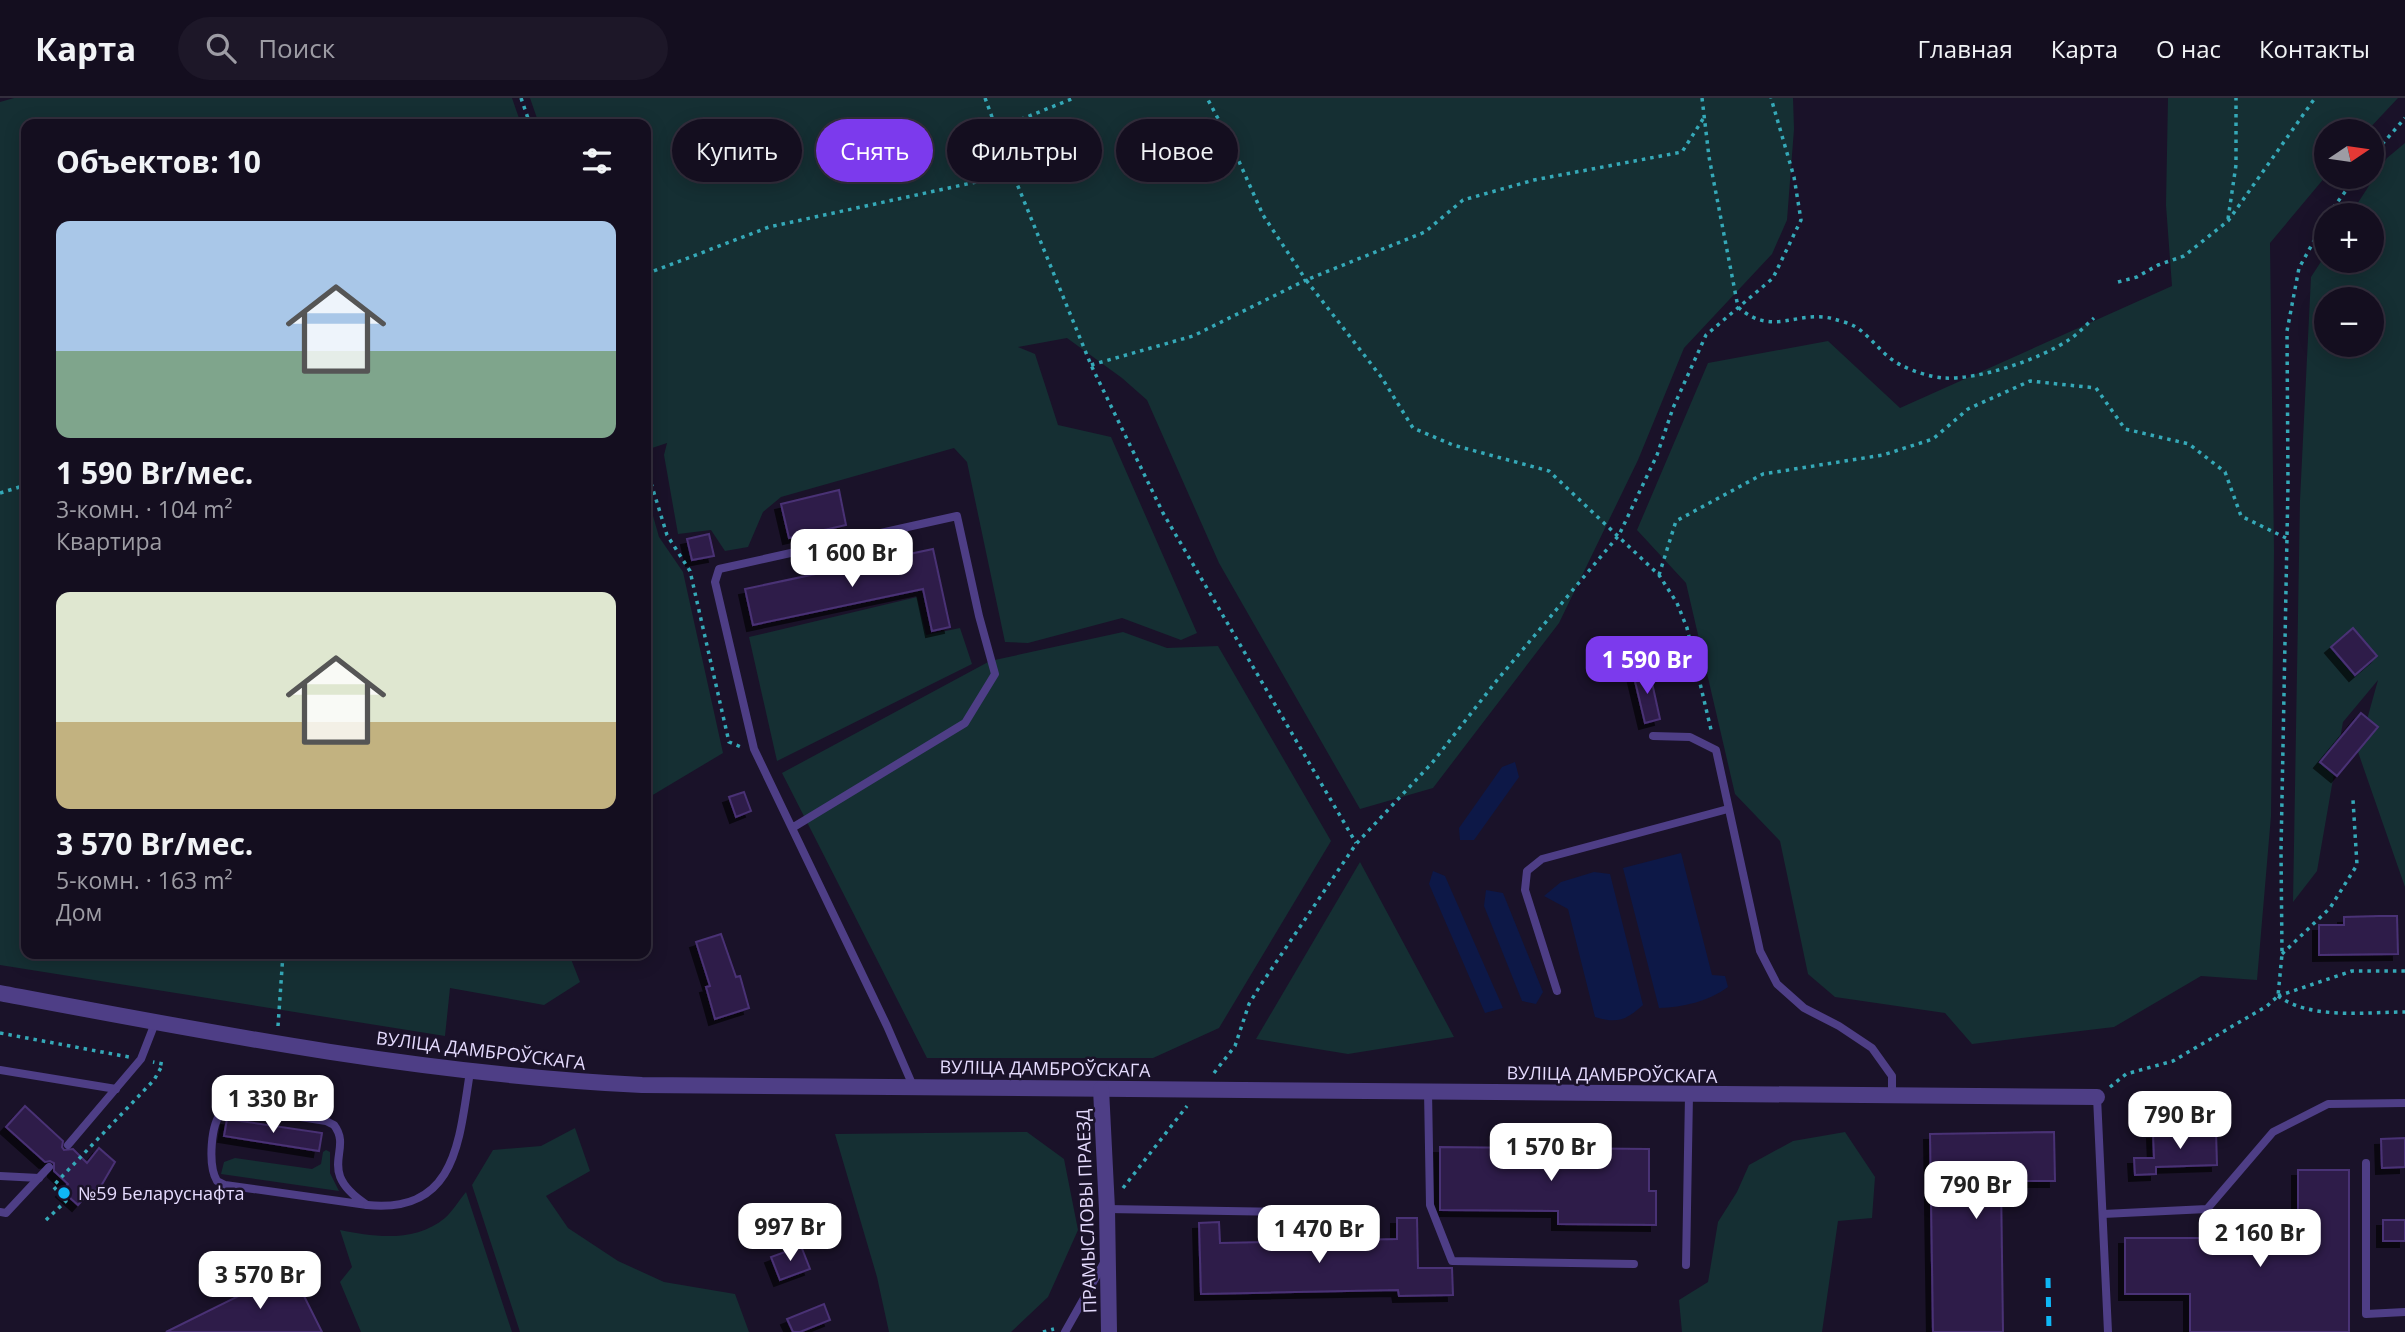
<!DOCTYPE html>
<html lang="ru">
<meta charset="utf-8">
<style>
body{margin:0;font-family:"Open Sans",sans-serif;background:#1d1728;color:#f1f3f6;height:100vh;display:flex;flex-direction:column;font-size:26px;white-space:nowrap}
*{box-sizing:border-box;margin:0}
p{font-size:23px;color:#9d9ca4}
.icon{flex:none;width:38px;height:38px;fill:none;stroke:currentColor;stroke-width:2;stroke-linecap:round;stroke-linejoin:round}
.map{position:relative;flex:1;overflow:hidden}
.sheet{position:absolute;left:21px;top:21px;width:630px;height:840px;display:flex;flex-direction:column;background:#140e1f;border-radius:14px;box-shadow:0 4px 18px #0003,0 0 0 2px #332e3d}
.sheet>*{flex:none}
.hud{position:absolute;left:672px;top:21px;width:665px;height:63px;display:flex;gap:14px}
.needle{width:46px;rotate:77deg}
.fabs{position:absolute;left:2314px;top:21px;display:grid;gap:14px}
.fabs a{display:grid;place-items:center;width:70px;height:70px;border-radius:50%;background:#140e1f;box-shadow:0 4px 18px #0003,0 0 0 2px #332e3d;font-size:35px}
.price{position:absolute;translate:-50% -60px;padding:0 16px;border-radius:14px;background:#fff;color:#222;font-size:23px;line-height:46px;filter:drop-shadow(0 2px 4px #0008)}
.price::after{content:'';position:absolute;left:50%;top:42px;width:21px;height:16px;margin-left:-10px;background:inherit;clip-path:polygon(0 0,100% 0,50% 100%)}
.price.current{background:#7c3aed;color:#fff}
ul{padding:0;list-style:none}
li{display:grid;align-content:center;gap:14px;height:371px;padding:0 35px}
li span{display:grid;place-items:center;height:217px;border-radius:14px;color:#555}
li>.icon{margin-inline-start:auto}
span .icon{width:126px;height:126px;fill:#fffc;stroke-width:1}
li b{font-size:30px}
h2{display:flex;justify-content:space-between;align-items:center;height:84px;padding:0 35px;font-size:30px}
.pill{padding:0 24px;border-radius:32px;background:#140e1f;box-shadow:0 4px 18px #0003,0 0 0 2px #332e3d;font-size:24px;line-height:63px}
.pill.current{background:#7c3aed;color:#fff}
header{display:flex;align-items:center;gap:42px;box-sizing:border-box;height:98px;padding:0 35px;background:#140e1f;border-bottom:2px solid #332e3d}
header strong{font-size:33px}
nav{display:flex;gap:38px;margin-inline-start:auto;font-size:24px}
.search{width:490px;height:63px;background:#1d1728;display:flex;align-items:center;gap:18px;box-sizing:border-box;padding:0 24px;border-radius:38px;color:#9d9ca4;font-size:26px}
.map>svg:first-child{display:block}
</style>
<header>
<strong>Карта</strong>
<div class="search"><svg class="icon" aria-label="search" viewBox="0 0 24 24"><circle cx="10" cy="10" r="6"/><path d="M15 15l6 6"/></svg>Поиск</div>
<nav><a>Главная</a><a>Карта</a><a>О нас</a><a>Контакты</a></nav>
</header>
<div class="map">
<svg width="2405" height="1234" viewBox="0 0 2405 1234">
<defs>
<filter id="shadow"><feDropShadow dx="-6" dy="6" stdDeviation="0" flood-color="#0009"/></filter>
</defs>
<rect width="100%" height="100%" fill="#1a1229"/>
<g fill="#152f33" fill-rule="evenodd">
<polygon points="14,0 512,0 521,26 26,26 26,856 569,856 580,884 544,907 450,890 445,938 0,867 0,4"/>
<polygon points="530,0 1793,0 1794,31 1787,122 1772,156 1684,250 1638,362 1559,525 1433,690 1360,711 1219,465 1147,302 1122,280 1067,240 1018,249 1035,256 1058,327 1111,339 1197,535 1181,542 1122,520 1028,545 1005,544 967,364 954,350 781,399 763,414 748,449 725,453 711,432 678,436 664,357 667,345 646,352 646,26 539,26"/>
<polygon points="2168,0 2398,0 2367,33 2326,33 2326,78 2270,145 2274,453 2271,718 2257,882 2201,878 2114,929 1972,946 1945,915 1835,899 1808,876 1780,743 1735,696 1686,485 1637,432 1708,265 1828,243 1900,310 2172,188 2166,107"/>
<path d="M2405,45V789L2358,654L2378,582L2343,624L2317,773L2293,804L2300,402L2311,179L2326,156V163H2371V117H2350L2387,60ZM2326,201H2371V247H2326Z"/>
<polygon points="646,393 659,439 683,474 723,655 646,701"/>
<polygon points="917,499 926,537 960,530 972,566 777,663 749,539"/>
<polygon points="1123,534 1167,550 1218,548 1331,743 1219,930 1153,960 927,960 782,675 990,563"/>
<polygon points="1360,764 1454,939 1348,956 1256,941"/>
<polygon points="575,1030 590,1073 546,1098 568,1130 618,1163 664,1184 735,1196 749,1234 520,1234 472,1087 493,1052 541,1048"/>
<polygon points="1027,1034 1064,1061 1078,1132 1048,1199 1011,1234 889,1234 877,1179 835,1036"/>
<polygon points="1845,1034 1875,1079 1872,1120 1838,1123 1822,1234 1682,1234 1679,1202 1708,1184 1718,1124 1737,1094 1749,1067 1793,1043"/>
<polygon points="326,1052 330,1054 330,1075 339,1093 221,1076 224,1064 235,1060 312,1071 321,1066 323,1054"/>
<path d="M466,1094L512,1234H361L340,1184L352,1169L340,1132C374,1139 415,1145 445,1120C453,1113 459,1102 466,1094Z"/>
</g>
<g fill="#0d1847">
<polygon points="1515,664 1519,679 1474,742 1460,742 1459,730 1502,669"/>
<path d="M1681,755L1712,877L1725,878L1728,889C1707,904 1684,909 1659,910L1623,770Z"/>
<polygon points="1433,773 1445,778 1503,910 1485,915 1429,786"/>
<path d="M1594,774L1610,776L1643,907C1626,922 1618,926 1595,919L1568,811L1544,798L1561,784Z"/>
<polygon points="1486,792 1503,795 1543,894 1536,906 1522,903 1484,808"/>
</g>
<g fill="#2e1e4a" stroke="#4a3175" stroke-width="2" filter="url(#shadow)">
<polygon points="839,392 846,427 789,440 781,406"/>
<polygon points="709,436 714,458 692,462 687,441"/>
<polygon points="933,451 950,529 932,533 923,491 753,527 745,491"/>
<polygon points="2353,530 2377,558 2355,577 2331,549"/>
<polygon points="1649,571 1660,621 1645,625 1633,575"/>
<polygon points="2361,615 2378,629 2337,678 2320,664"/>
<polygon points="744,694 751,713 736,719 729,699"/>
<polygon points="2379,818 2397,818 2398,856 2319,857 2319,827 2344,827 2344,819"/>
<polygon points="721,836 736,879 740,878 749,910 715,921 706,889 710,888 696,844"/>
<polygon points="25,1008 63,1043 62,1049 64,1052 73,1051 87,1065 99,1050 115,1064 101,1088 86,1098 78,1107 62,1093 68,1086 54,1073 54,1065 50,1063 45,1064 6,1029"/>
<polygon points="227,1021 322,1035 319,1053 224,1038"/>
<polygon points="2216,1033 2217,1067 2156,1069 2156,1076 2135,1077 2134,1060 2154,1060 2153,1035"/>
<polygon points="2054,1034 2055,1083 2001,1083 2003,1234 1933,1234 1930,1036"/>
<polygon points="2405,1040 2405,1069 2382,1070 2381,1041"/>
<polygon points="1440,1049 1649,1051 1649,1093 1656,1093 1656,1127 1558,1126 1558,1113 1440,1112"/>
<polygon points="2298,1072 2349,1072 2349,1234 2190,1234 2190,1196 2125,1196 2125,1140 2298,1140"/>
<polygon points="1397,1120 1417,1120 1418,1170 1452,1170 1453,1197 1399,1198 1398,1192 1201,1196 1199,1125 1219,1124 1220,1145 1397,1141"/>
<rect x="2383" y="1122" width="22" height="21"/>
<polygon points="801,1148 810,1171 780,1182 771,1159"/>
<polygon points="291,1172 322,1234 166,1234"/>
<polygon points="824,1206 830,1222 800,1234 793,1234 787,1221"/>
</g>
<g fill="none" stroke-linecap="round" stroke-linejoin="round">
<g stroke="#35a9b8" stroke-width="3.5" stroke-dasharray="3.5 5" stroke-linecap="butt">
<polyline points="521,0 530,26"/>
<polyline points="985,0 1013,76 1091,267 1163,415 1356,745"/>
<path d="M1702,0L1709,59L1738,209C1773,240 1797,211 1834,221C1840,223 1849,225 1854,228C1872,238 1882,259 1903,268C1914,274 1932,279 1944,280C1979,282 2041,261 2070,241C2078,236 2086,227 2094,220"/>
<polyline points="1703,21 1682,54 1534,82 1463,102 1425,134 1306,182 1382,280 1413,330 1453,347 1549,373 1659,477 1677,505 1687,530 1712,636"/>
<polyline points="997,31 1074,0"/>
<polyline points="2371,59 2405,20"/>
<polyline points="2328,117 2356,79"/>
<polyline points="2228,121 2236,67 2236,0"/>
<polyline points="646,176 769,129 1013,76"/>
<polyline points="2118,184 2137,179 2158,167 2184,158 2228,123 2315,0"/>
<polyline points="1091,267 1193,238 1306,182 1263,117 1229,41 1207,0"/>
<polyline points="646,369 667,437 690,473 729,644 741,649"/>
<polyline points="0,395 26,387"/>
<polyline points="1659,477 1676,423 1763,376 1883,357 1933,341 1968,311 2030,283 2096,290 2125,331 2189,346 2225,374 2241,418 2288,441"/>
<polyline points="2282,856 2330,810 2357,767 2353,702"/>
<polyline points="2278,898 2352,873 2405,873"/>
<path d="M2278,898C2311,922 2365,914 2405,914"/>
<polyline points="278,928 283,856"/>
<polyline points="0,935 129,959"/>
<polyline points="1214,975 1235,948 1249,906 1260,888 1356,746 1432,665 1498,581 1619,437 1657,357 1673,310 1706,237 1773,180 1801,122 1794,79 1771,0"/>
<polyline points="2110,989 2126,976 2173,963 2267,908 2278,898 2282,856 2281,753 2288,386 2287,233 2299,170 2326,121"/>
<polyline points="1123,1090 1187,1008"/>
<polyline points="46,1122 66,1103 53,1088 154,982 163,966 153,964"/>
<polyline points="1043,1234 1054,1231"/>
</g>
<g stroke="#4e3e86" stroke-width="8">
<polyline points="1653,638 1690,639 1716,652 1760,853 1777,886 1804,910 1839,928 1872,950 1892,978 1892,998"/>
<polyline points="792,730 965,625 995,576 979,518 957,418 719,471 715,484 754,651 887,928 913,988"/>
<polyline points="1557,893 1525,792 1527,773 1542,761 1728,711"/>
<polyline points="0,972 116,991"/>
<polyline points="1428,993 1430,1107 1452,1163 1634,1166"/>
<polyline points="2097,999 2108,1234"/>
<path d="M236,1009L326,1023L334,1027C354,1053 314,1072 367,1107L225,1087L217,1083C208,1068 210,1025 223,1013Z"/>
<polyline points="68,1047 141,961 155,925"/>
<polyline points="2366,1065 2366,1216 2405,1214"/>
<polyline points="0,1078 39,1080"/>
<path d="M367,1107C457,1116 459,1042 470,974"/>
<polyline points="1107,1111 1349,1115"/>
<polyline points="0,1114 6,1115 49,1069"/>
<polyline points="2103,1116 2207,1111 2273,1034 2328,1006 2405,1005"/>
<polyline points="1686,1167 1689,997"/>
<polyline points="1065,1234 1105,1163"/>
</g>
<g stroke="#4e3e86" stroke-width="16">
<path d="M0,895C211,935 427,977 642,987L2097,999"/>
<polyline points="1101,991 1107,1111 1109,1234"/>
</g>
<polyline stroke="#0fb7f6" stroke-width="5" stroke-dasharray="10 9" stroke-linecap="butt" points="2048,1180 2049,1234"/>
</g>
<circle fill="#0fb7f6" stroke="#1a1229" stroke-width="2.5" cx="64" cy="1095" r="7"/>
<g text-anchor="middle" dominant-baseline="central" stroke-width="5" stroke-linejoin="round" paint-order="stroke">
<g font-size="18" fill="#e5dbfe" stroke="#1a1229">
<text transform="translate(481 952) rotate(7)">ВУЛІЦА ДАМБРОЎСКАГА</text>
<text transform="translate(1045 970) rotate(1)">ВУЛІЦА ДАМБРОЎСКАГА</text>
<text transform="translate(1612 976) rotate(1)">ВУЛІЦА ДАМБРОЎСКАГА</text>
<text transform="translate(1086 1113) rotate(-92)">ПРАМЫСЛОВЫ ПРАЕЗД</text>
</g>
<g font-size="18" fill="#e5dbfe" stroke="#1a1229" text-anchor="start">
<text x="78" y="1095">№59 Беларуснафта</text>
</g>
</g>
</svg>
<div class="fabs">
<a><svg class="needle" viewBox="-14 -14 28 28"><path d="M0-13l5 13h-10z" fill="#e53935"/><path d="M0 13l5-13h-10z" fill="#9d9ca4"/></svg></a>
<a>+</a>
<a>−</a>
</div>
<b class="price" style="left:852px;top:491px">1 600 Br</b>
<b class="price current" style="left:1647px;top:598px">1 590 Br</b>
<b class="price" style="left:273px;top:1037px">1 330 Br</b>
<b class="price" style="left:2180px;top:1053px">790 Br</b>
<b class="price" style="left:1551px;top:1085px">1 570 Br</b>
<b class="price" style="left:1976px;top:1123px">790 Br</b>
<b class="price" style="left:790px;top:1165px">997 Br</b>
<b class="price" style="left:1319px;top:1167px">1 470 Br</b>
<b class="price" style="left:2260px;top:1171px">2 160 Br</b>
<b class="price" style="left:260px;top:1213px">3 570 Br</b>
<div class="hud">
<a class="pill">Купить</a>
<a class="pill current">Снять</a>
<a class="pill">Фильтры</a>
<a class="pill">Новое</a>
</div>
<section class="sheet">
<h2>Объектов: 10<svg class="icon" aria-label="filters" viewBox="0 0 24 24"><path d="M4 7h16M4 17h16"/><circle cx="9" cy="7" r="2"/><circle cx="15" cy="17" r="2"/></svg></h2>
<ul>
<li><span style="background:linear-gradient(#a9c7e8 60%,#7fa58c 0)"><svg class="icon" aria-label="home" viewBox="0 0 24 24"><path d="M3 11l9-7 9 7M6 9v11h12V9"/></svg></span><div><b>1 590 Br/мес.</b><p>3-комн. · 104 m²</p><p>Квартира</p></div></li>
<li><span style="background:linear-gradient(#dfe7d0 60%,#c2b280 0)"><svg class="icon" aria-label="home" viewBox="0 0 24 24"><path d="M3 11l9-7 9 7M6 9v11h12V9"/></svg></span><div><b>3 570 Br/мес.</b><p>5-комн. · 163 m²</p><p>Дом</p></div></li>
</ul>
</section>
</div>
